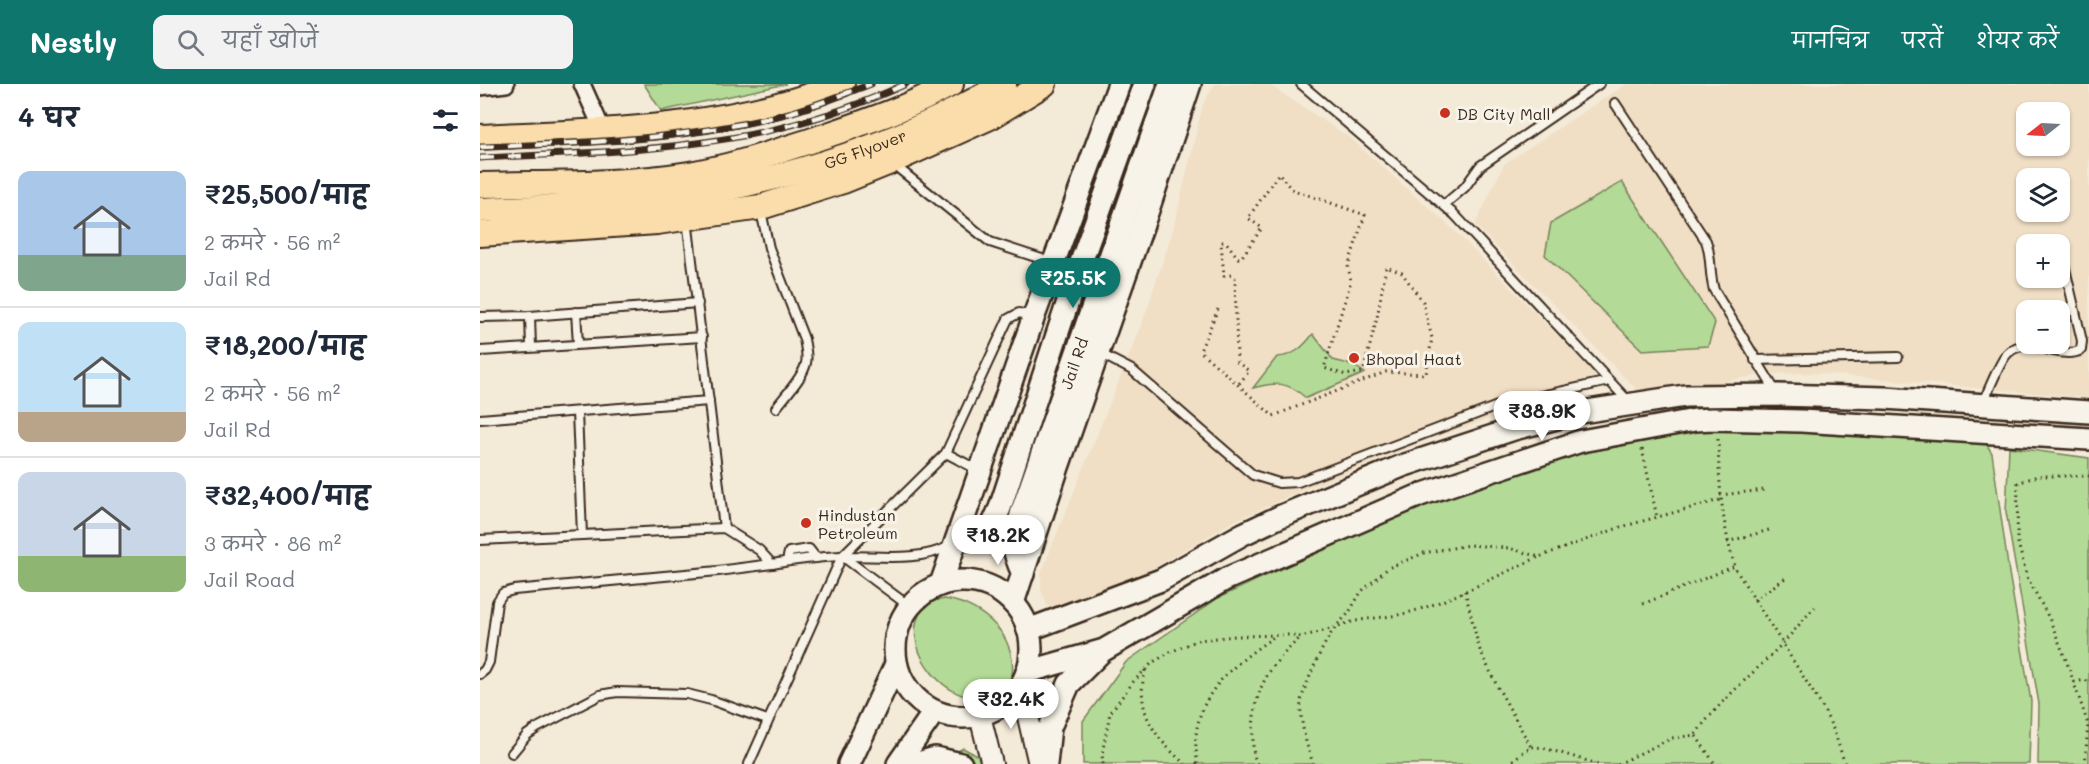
<!DOCTYPE html>
<html lang="hi">
<meta charset="utf-8">
<style>
body{margin:0;font-family:Mali,"Playpen Sans Deva",sans-serif;background:#f2f2f3;color:#1f2937;height:100vh;display:flex;flex-direction:column;font-size:22px;white-space:nowrap}
*{box-sizing:border-box;margin:0}
p{font-size:20px;color:#747a83}
.icon{flex:none;width:33px;height:33px;fill:none;stroke:currentColor;stroke-width:2;stroke-linecap:round;stroke-linejoin:round}
.map{position:relative;flex:1;overflow:hidden}
.details{display:flex;flex-direction:column;background:#fff;width:480px}
.details>*{flex:none}
.needle{width:39px;rotate:252deg}
.controls{position:absolute;left:1536px;top:18px;display:grid;gap:12px}
.controls a{display:grid;place-items:center;width:54px;height:54px;border-radius:12px;background:#fff;box-shadow:0 2px 4px #0004;font-size:30px}
.price{position:absolute;translate:-50% -51px;padding:0 14px;border-radius:21px;background:#fff;color:#222;font-size:20px;line-height:39px;filter:drop-shadow(0 2px 3px #0008)}
.price::after{content:'';position:absolute;left:50%;top:36px;width:18px;height:14px;margin-left:-9px;background:inherit;clip-path:polygon(0 0,100% 0,50% 100%)}
.price.selected{background:#0f766e;color:#fff}
ul{padding:0;list-style:none}
li{display:flex;align-items:center;gap:18px;height:150px;padding:0 18px}
li+li{border-top:2px solid #e0e1e3}
li span{display:grid;place-items:center;flex:none;width:168px;height:120px;border-radius:12px;color:#555}
li>.icon{margin-inline-start:auto}
span .icon{width:72px;height:72px;fill:#fffc;stroke-width:1}
li b{font-size:26px}
h2{display:flex;justify-content:space-between;align-items:center;height:72px;padding:0 18px;font-size:26px}
header{display:flex;align-items:center;gap:36px;box-sizing:border-box;height:84px;padding:0 30px;background:#0f766e;color:#fff}
header strong{font-size:28px}
nav{display:flex;gap:33px;margin-inline-start:auto;font-size:21px}
.search{width:420px;height:54px;background:#f2f2f3;display:flex;align-items:center;gap:15px;box-sizing:border-box;padding:0 21px;border-radius:12px;color:#747a83;font-size:22px}
main{display:flex;flex:1;min-height:0}
.map>svg:first-child{display:block}
</style>
<header>
<strong>Nestly</strong>
<div class="search"><svg class="icon" aria-label="search" viewBox="0 0 24 24"><circle cx="10" cy="10" r="6"/><path d="M15 15l6 6"/></svg>यहाँ खोजें</div>
<nav><a>मानचित्र</a><a>परतें</a><a>शेयर करें</a></nav>
</header>
<main>
<section class="details">
<h2>4 घर<svg class="icon" aria-label="filters" viewBox="0 0 24 24"><path d="M4 7h16M4 17h16"/><circle cx="9" cy="7" r="2"/><circle cx="15" cy="17" r="2"/></svg></h2>
<ul>
<li><span style="background:linear-gradient(#a9c7e8 70%,#7fa58c 0)"><svg class="icon" aria-label="home" viewBox="0 0 24 24"><path d="M3 11l9-7 9 7M6 9v11h12V9"/></svg></span><div><b>₹25,500/माह</b><p>2 कमरे · 56 m²</p><p>Jail Rd</p></div></li>
<li><span style="background:linear-gradient(#bfe0f5 75%,#b9a48a 0)"><svg class="icon" aria-label="home" viewBox="0 0 24 24"><path d="M3 11l9-7 9 7M6 9v11h12V9"/></svg></span><div><b>₹18,200/माह</b><p>2 कमरे · 56 m²</p><p>Jail Rd</p></div></li>
<li><span style="background:linear-gradient(#c9d6e8 70%,#8fb573 0)"><svg class="icon" aria-label="home" viewBox="0 0 24 24"><path d="M3 11l9-7 9 7M6 9v11h12V9"/></svg></span><div><b>₹32,400/माह</b><p>3 कमरे · 86 m²</p><p>Jail Road</p></div></li>
</ul>
</section>
<div class="map">
<svg width="1609" height="680" viewBox="0 0 1609 680">
<rect width="100%" height="100%" fill="#f4ead8"/>
<filter id="ink" filterUnits="userSpaceOnUse"><feTurbulence type="fractalNoise" baseFrequency=".0167" numOctaves="2"/><feDisplacementMap in="SourceGraphic" scale="12" xChannelSelector="R" yChannelSelector="G"/><feConvolveMatrix kernelMatrix="1 2 1 2 8 2 1 2 1" color-interpolation-filters="sRGB"/></filter>
<g filter="url(#ink)">
<g fill="#f0dfc5" fill-rule="evenodd">
<polygon points="735,0 788,0 870,54 976,148 1128,303 1020,331 943,358 821,407 752,438 667,488 612,523 581,535 567,521 561,506 561,489 662,240 693,146 723,20"/>
<path d="M1146,0H1609V314L1334,289L1288,290L1162,311L995,141L1024,80ZM1546,28H1580V62H1546ZM1546,94H1580V128H1546ZM1546,160H1580V194H1546ZM1546,226H1580V260H1546Z"/>
</g>
<g fill="#b3da96" stroke="#77825a" stroke-width="1.5">
<polygon points="164,0 306,0 181,27"/>
<polygon points="1142,98 1235,239 1228,262 1162,266 1065,171 1071,139"/>
<path d="M833,250L853,276L873,281L885,289L826,314C807,297 796,298 773,304L797,273C814,272 823,263 833,250Z"/>
<polygon points="1238,345 1505,358 1512,369 1529,489 1551,617 1549,680 603,680 603,637 646,578 738,514 921,429 1079,374 1222,346"/>
<polygon points="1529,363 1609,374 1609,680 1558,680 1559,620 1526,428"/>
<path d="M465,515C484,518 502,527 516,542C531,557 542,593 521,608C517,611 509,612 504,613C468,621 422,567 439,531C441,526 446,520 451,518C455,516 461,516 465,515Z"/>
<polygon points="483,664 498,672 503,680 456,680"/>
</g>
<g fill="none" stroke-linecap="round" stroke-linejoin="round">
<defs>
<g id="service">
<polyline points="821,0 975,131 1149,318"/>
<path d="M1135,19L1226,157C1232,173 1229,190 1234,206L1296,308"/>
<polyline points="413,80 510,158 571,178"/>
<polyline points="964,121 985,103 1000,82 1119,0"/>
<path d="M281,127L289,164L324,255C325,262 328,271 326,279C324,292 304,313 296,324"/>
<polyline points="207,135 244,444"/>
<polyline points="96,228 98,260"/>
<polyline points="50,232 51,263"/>
<polyline points="0,233 50,232 218,219"/>
<polyline points="0,267 222,253"/>
<polyline points="619,269 652,286 773,391 799,399 818,398 1020,321 1129,297"/>
<polyline points="1275,276 1418,273"/>
<path d="M1503,319C1508,308 1520,276 1528,269C1548,249 1580,278 1601,266L1602,257L1583,176"/>
<polyline points="97,328 102,451"/>
<polyline points="0,335 229,317"/>
<polyline points="466,369 498,386"/>
<path d="M0,456L244,444L279,466L292,480C314,476 337,473 361,472C396,471 437,479 470,462"/>
<polyline points="362,472 429,522"/>
<polyline points="307,477 309,468 329,465 336,474"/>
<polyline points="0,590 5,586 9,578 17,518 23,509 34,506 238,487 292,480"/>
<polyline points="32,669 47,651 57,644 120,611 137,608 207,610 231,616 287,636"/>
<polyline points="269,680 362,472 466,369 528,235 539,229 552,232"/>
</g>
<g id="minor">
<polyline points="102,0 123,47"/>
<polyline points="0,3 26,0"/>
</g>
<g id="tertiary">
<polyline points="541,603 559,680"/>
<polyline points="500,632 512,680"/>
</g>
<g id="secondary">
<polyline points="478,455 501,455 508,451 520,424 600,181 665,0"/>
<path id="s1" d="M543,490C529,460 534,458 542,427L690,0"/>
<circle cx="483" cy="565" r="68"/>
<polyline points="461,500 554,232 639,0"/>
<polyline points="533,519 578,383 668,126 710,0"/>
<polyline points="548,546 681,496 763,450 799,433 922,382 1034,345 1101,328 1205,312 1298,311 1405,314 1609,328"/>
<polyline points="547,588 624,566 746,495 940,411 1101,357 1215,336 1232,335 1321,337 1609,355"/>
<polyline points="369,680 416,580"/>
<polyline points="418,680 454,628"/>
<polyline points="435,680 455,674 481,680"/>
<polyline points="566,680 570,643 589,600 621,568"/>
</g>
<g id="primary">
<path d="M0,53C122,47 247,46 362,0"/>
<path d="M0,101C69,99 141,101 209,90C252,83 295,68 336,55C382,39 429,24 471,0"/>
<path id="s2" d="M0,126C67,123 138,123 204,112C313,95 429,56 524,0"/>
<polyline points="0,150 177,138 281,123 363,97 410,78 510,33 564,0"/>
</g>
</defs>
<use href="#service" stroke="#3b2a1e" stroke-width="12"/>
<use href="#minor" stroke="#3b2a1e" stroke-width="20"/>
<use href="#tertiary" stroke="#3b2a1e" stroke-width="24"/>
<use href="#secondary" stroke="#3b2a1e" stroke-width="26"/>
<use href="#primary" stroke="#3b2a1e" stroke-width="28"/>
<g stroke="#3b2a1e" stroke-width="3" stroke-dasharray="1.5 4.5" stroke-linecap="butt">
<polyline points="738,225 720,267 793,332 906,288 946,290 952,254 943,218 922,189 906,183 897,234 883,288 866,291 844,284 871,197 868,182 885,131 811,105 799,89 768,134 782,144 761,174 758,174 746,158 741,158 744,192 752,191 755,194 757,278 769,287 758,301"/>
<path d="M1238,355C1239,402 1242,442 1256,486L1343,624L1354,647L1365,680"/>
<polyline points="1162,365 1177,433"/>
<polyline points="1240,411 1285,406"/>
<polyline points="1247,458 1289,446"/>
<polyline points="985,507 999,564 1017,602 1051,663"/>
<polyline points="1274,516 1308,492"/>
<polyline points="1163,520 1255,482"/>
<path d="M665,586C655,627 674,653 705,680"/>
<polyline points="1594,598 1605,596 1609,598"/>
<polyline points="1216,652 1235,680"/>
<polyline points="623,680 622,670 630,629 653,598 672,579 690,568 719,556 755,552 809,551 821,553 854,544 868,530 881,508 908,484 944,469 989,461 1029,464 1059,473 1141,443 1240,416"/>
<path d="M717,680C717,671 715,661 716,652C720,604 759,577 795,552"/>
<path d="M777,680C772,669 773,659 773,647C774,603 790,581 821,553"/>
<path d="M834,680C827,667 819,633 821,617C823,606 847,549 856,544C877,533 901,535 923,530C970,518 1015,492 1059,473"/>
<path d="M1028,680C1035,675 1044,666 1052,663C1059,661 1106,677 1118,680"/>
<path d="M1138,680L1192,654L1215,651C1239,617 1272,591 1301,561C1313,549 1323,535 1335,523"/>
<polyline points="1605,680 1608,640 1585,573 1569,534 1547,493 1537,455 1538,399 1557,392 1609,392"/>
</g>
<use href="#service" stroke="#f7f3e8" stroke-width="8"/>
<use href="#minor" stroke="#f7f3e8" stroke-width="15"/>
<use href="#tertiary" stroke="#f7f3e8" stroke-width="20"/>
<use href="#secondary" stroke="#f7f3e8" stroke-width="21"/>
<use href="#primary" stroke="#faddab" stroke-width="24"/>
<defs>
<g id="rail">
<path d="M0,63C103,59 208,56 309,29C337,21 364,10 391,0"/>
<path d="M0,74C84,70 168,68 251,54C311,44 371,25 426,0"/>
</g>
</defs>
<use href="#rail" stroke="#3b2a1e" stroke-width="7"/>
<use href="#rail" stroke="#f7f3e8" stroke-width="4.5" stroke-dasharray="14" stroke-linecap="butt"/>
</g>
</g>
<g fill="#c8321e" stroke="#f7f3e8" stroke-width="2">
<circle cx="965" cy="29" r="6"/>
<circle cx="874" cy="274" r="6"/>
<circle cx="326" cy="439" r="6"/>
</g>
<g text-anchor="middle" dominant-baseline="central" stroke-width="6" stroke-linejoin="round" paint-order="stroke">
<g font-size="16" fill="#3b2a1e" stroke="#f7f3e8" text-anchor="start">
<text x="977" y="29">DB City Mall</text>
<text x="886" y="274">Bhopal Haat</text>
<text x="338" y="430">Hindustan<tspan x="338" dy="18">Petroleum</tspan></text>
</g>
<g font-size="16" fill="#3b2a1e" stroke="#f7f3e8">
<text stroke="none"><textPath href="#s2" startOffset="392">GG Flyover</textPath></text>
<text stroke="none"><textPath href="#s1" startOffset="222">Jail Rd</textPath></text>
</g>
</g>
</svg>
<div class="controls">
<a><svg class="needle" viewBox="-14 -14 28 28"><path d="M0-13l5 13h-10z" fill="#e53935"/><path d="M0 13l5-13h-10z" fill="#747a83"/></svg></a>
<a><svg class="icon" aria-label="layers" viewBox="0 0 24 24"><path d="M12 4l9 5-9 5-9-5zM3 14l9 5 9-5"/></svg></a>
<a>+</a>
<a>−</a>
</div>
<b class="price selected" style="left:593px;top:225px">₹25.5K</b>
<b class="price" style="left:1062px;top:358px">₹38.9K</b>
<b class="price" style="left:518px;top:482px">₹18.2K</b>
<b class="price" style="left:531px;top:646px">₹32.4K</b>
</div>
</main>
